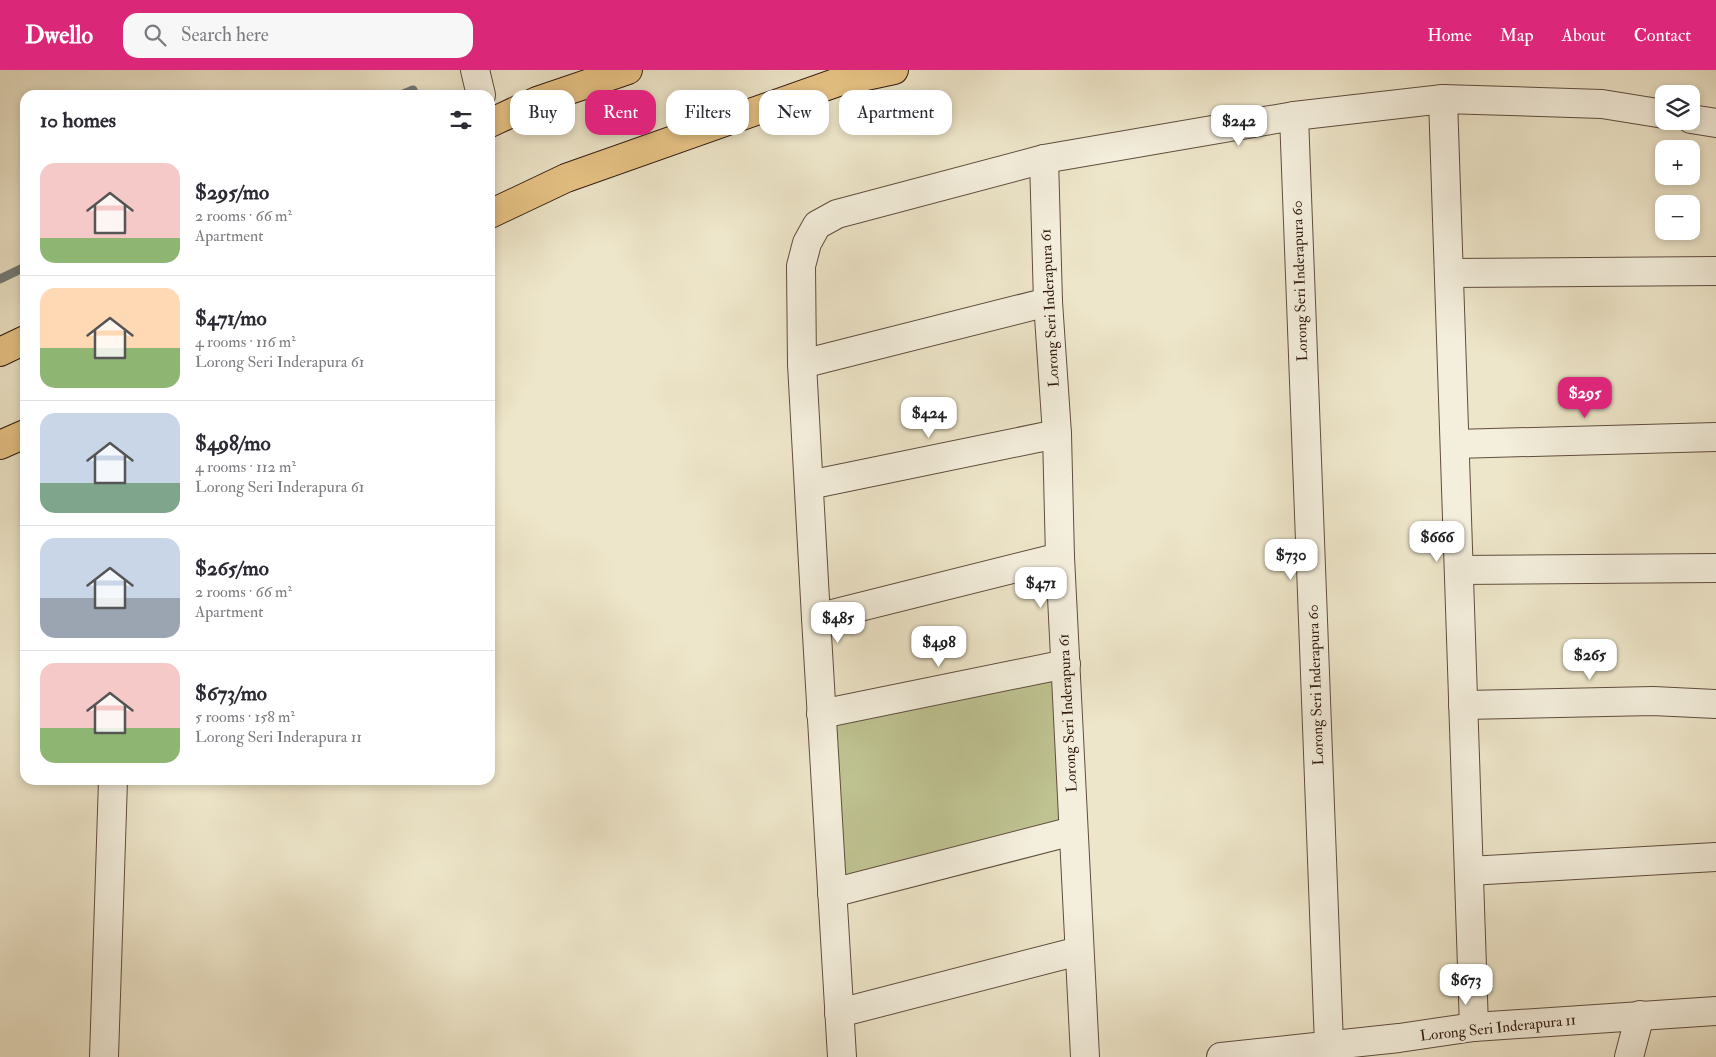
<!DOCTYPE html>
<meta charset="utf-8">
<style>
body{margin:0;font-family:"IM FELL Double Pica",serif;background:#f7f7f7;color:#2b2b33;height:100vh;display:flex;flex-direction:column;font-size:19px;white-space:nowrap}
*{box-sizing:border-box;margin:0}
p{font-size:16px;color:#7c7c81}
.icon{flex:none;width:28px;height:28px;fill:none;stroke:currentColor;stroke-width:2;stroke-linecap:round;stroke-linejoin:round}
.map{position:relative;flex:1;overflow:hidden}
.sheet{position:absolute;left:20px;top:20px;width:475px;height:695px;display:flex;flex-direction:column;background:#fff;border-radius:15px;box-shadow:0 2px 8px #0003}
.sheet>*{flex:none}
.top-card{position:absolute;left:510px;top:20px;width:475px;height:45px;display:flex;gap:10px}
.controls{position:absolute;left:1655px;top:15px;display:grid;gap:10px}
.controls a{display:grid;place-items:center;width:45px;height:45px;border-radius:10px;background:#fff;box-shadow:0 2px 8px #0003;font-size:25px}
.price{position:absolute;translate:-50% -42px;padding:0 11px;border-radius:10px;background:#fff;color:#222;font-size:16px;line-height:32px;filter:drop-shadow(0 1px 2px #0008)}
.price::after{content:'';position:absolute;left:50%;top:30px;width:15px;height:11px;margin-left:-8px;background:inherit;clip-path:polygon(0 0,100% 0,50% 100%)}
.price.selected{background:#db2777;color:#fff}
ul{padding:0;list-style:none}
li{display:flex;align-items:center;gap:15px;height:125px;padding:0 20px}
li+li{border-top:1px solid #e1e1e2}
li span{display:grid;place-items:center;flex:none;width:140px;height:100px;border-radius:15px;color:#555}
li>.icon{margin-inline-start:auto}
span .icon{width:60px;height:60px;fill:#fffc;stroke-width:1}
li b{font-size:21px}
h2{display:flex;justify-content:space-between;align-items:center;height:60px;padding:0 20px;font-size:21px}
.chip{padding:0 18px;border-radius:15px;background:#fff;box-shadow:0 2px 8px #0003;font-size:18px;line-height:45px}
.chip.selected{background:#db2777;color:#fff}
header{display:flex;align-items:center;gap:30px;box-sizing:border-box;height:70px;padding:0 25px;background:#db2777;color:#fff}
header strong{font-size:24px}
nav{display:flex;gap:28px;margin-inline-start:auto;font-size:18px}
.search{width:350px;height:45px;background:#f7f7f7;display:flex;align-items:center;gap:12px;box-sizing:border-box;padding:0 18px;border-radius:15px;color:#7c7c81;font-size:19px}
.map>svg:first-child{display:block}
</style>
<header>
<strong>Dwello</strong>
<div class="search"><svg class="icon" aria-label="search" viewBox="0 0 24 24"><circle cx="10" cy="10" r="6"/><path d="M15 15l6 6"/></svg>Search here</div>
<nav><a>Home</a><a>Map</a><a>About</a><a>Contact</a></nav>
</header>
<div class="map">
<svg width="1716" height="987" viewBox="0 0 1716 987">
<rect width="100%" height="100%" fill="#eee6ca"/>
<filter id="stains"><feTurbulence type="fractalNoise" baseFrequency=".004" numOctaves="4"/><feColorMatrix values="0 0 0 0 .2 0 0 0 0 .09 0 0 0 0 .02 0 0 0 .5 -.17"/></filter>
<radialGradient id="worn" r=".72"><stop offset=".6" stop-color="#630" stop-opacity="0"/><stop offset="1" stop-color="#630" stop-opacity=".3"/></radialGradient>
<polygon fill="#bfc392" stroke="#786e51" points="1066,594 1073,761 832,823 821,644"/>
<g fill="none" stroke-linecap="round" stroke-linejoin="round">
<g stroke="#727c7a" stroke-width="9">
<polyline points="401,25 413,20"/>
<polyline points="0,209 25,197"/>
</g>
<defs>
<g id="minor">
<polyline points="475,0 481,25"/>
<polyline points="1443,29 1474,957"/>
<polyline points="1294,46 1329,975"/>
<polyline points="1691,49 1716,53"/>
<polyline points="1044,89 1048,232 1057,364 1060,487 1085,987"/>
<polyline points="1449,203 1716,201"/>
<polyline points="802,294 1048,232"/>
<polyline points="1455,374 1716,367"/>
<polyline points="809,415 1057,364"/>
<polyline points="1459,500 1716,498"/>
<polyline points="816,548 1060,487"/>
<polyline points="1463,635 1653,631 1716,634"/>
<polyline points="821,644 1066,594"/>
<polyline points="1469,801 1716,787"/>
<polyline points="832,823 1073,761"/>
<polyline points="839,943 1079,881"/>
<polyline points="104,987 113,710"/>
<polyline points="842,987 816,548 802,294 801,196 807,173 817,155 837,144 1044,89 1294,46 1443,29 1602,34 1664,44"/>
<polyline points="1221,987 1399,968 1474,957 1716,941"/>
<polyline points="1629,987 1640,945"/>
</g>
<g id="highway">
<polyline points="490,53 537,31 628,0"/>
<polyline points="490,144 566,108 838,12 894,0"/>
<polyline points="0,282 25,270"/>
<polyline points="0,375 25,364"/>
</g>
</defs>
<use href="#minor" stroke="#604d3e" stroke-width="30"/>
<use href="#highway" stroke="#311a10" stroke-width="30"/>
<use href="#minor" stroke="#f4efdd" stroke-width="28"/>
<use href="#highway" stroke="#e7c385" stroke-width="28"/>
</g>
<g text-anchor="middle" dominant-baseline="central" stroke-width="4.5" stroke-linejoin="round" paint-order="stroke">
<g font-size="15" fill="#311a10" stroke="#f4efdd">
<text transform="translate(1300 211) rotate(-92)">Lorong Seri Inderapura 60</text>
<text transform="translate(1050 238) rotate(-93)">Lorong Seri Inderapura 61</text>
<text transform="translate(1316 615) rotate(-92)">Lorong Seri Inderapura 60</text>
<text transform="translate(1068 643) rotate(-93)">Lorong Seri Inderapura 61</text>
<text transform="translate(1498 958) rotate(-6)">Lorong Seri Inderapura 11</text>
</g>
</g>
<rect width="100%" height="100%" filter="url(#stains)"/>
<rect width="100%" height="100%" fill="url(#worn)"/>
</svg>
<div class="controls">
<a><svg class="icon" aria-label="layers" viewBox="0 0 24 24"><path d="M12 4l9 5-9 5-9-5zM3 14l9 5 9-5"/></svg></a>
<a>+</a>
<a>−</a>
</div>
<b class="price" style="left:1239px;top:77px">$242</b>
<b class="price selected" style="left:1585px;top:349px">$295</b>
<b class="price" style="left:929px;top:369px">$424</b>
<b class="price" style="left:1437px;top:493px">$666</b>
<b class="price" style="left:1291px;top:511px">$730</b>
<b class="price" style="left:1041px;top:539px">$471</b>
<b class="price" style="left:838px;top:574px">$485</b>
<b class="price" style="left:939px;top:598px">$498</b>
<b class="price" style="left:1590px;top:611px">$265</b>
<b class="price" style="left:1466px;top:936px">$673</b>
<div class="top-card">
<a class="chip">Buy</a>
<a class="chip selected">Rent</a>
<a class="chip">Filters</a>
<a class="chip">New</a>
<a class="chip">Apartment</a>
</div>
<section class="sheet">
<h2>10 homes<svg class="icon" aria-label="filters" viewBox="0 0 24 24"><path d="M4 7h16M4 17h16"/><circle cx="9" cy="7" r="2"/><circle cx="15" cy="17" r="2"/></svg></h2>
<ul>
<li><span style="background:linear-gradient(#f6c9c9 75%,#8fb573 0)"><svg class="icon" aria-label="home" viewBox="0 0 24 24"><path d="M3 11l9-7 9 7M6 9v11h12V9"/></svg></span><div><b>$295/mo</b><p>2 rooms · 66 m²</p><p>Apartment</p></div></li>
<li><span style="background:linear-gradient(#ffd9b3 60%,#8fb573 0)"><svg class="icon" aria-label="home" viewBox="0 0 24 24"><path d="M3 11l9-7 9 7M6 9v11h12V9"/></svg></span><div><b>$471/mo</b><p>4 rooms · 116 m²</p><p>Lorong Seri Inderapura 61</p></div></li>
<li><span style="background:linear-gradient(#c9d6e8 70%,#7fa58c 0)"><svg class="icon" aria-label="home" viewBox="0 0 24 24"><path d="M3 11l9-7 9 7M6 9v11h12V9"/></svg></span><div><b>$498/mo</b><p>4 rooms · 112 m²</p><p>Lorong Seri Inderapura 61</p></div></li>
<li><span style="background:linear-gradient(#c9d6e8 60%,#9aa5b1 0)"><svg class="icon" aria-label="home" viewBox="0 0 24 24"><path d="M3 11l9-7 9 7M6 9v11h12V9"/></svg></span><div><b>$265/mo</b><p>2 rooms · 66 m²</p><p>Apartment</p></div></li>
<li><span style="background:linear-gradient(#f6c9c9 65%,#8fb573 0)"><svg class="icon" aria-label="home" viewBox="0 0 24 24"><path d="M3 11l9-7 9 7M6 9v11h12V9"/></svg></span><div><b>$673/mo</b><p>5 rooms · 158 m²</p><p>Lorong Seri Inderapura 11</p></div></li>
</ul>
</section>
</div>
